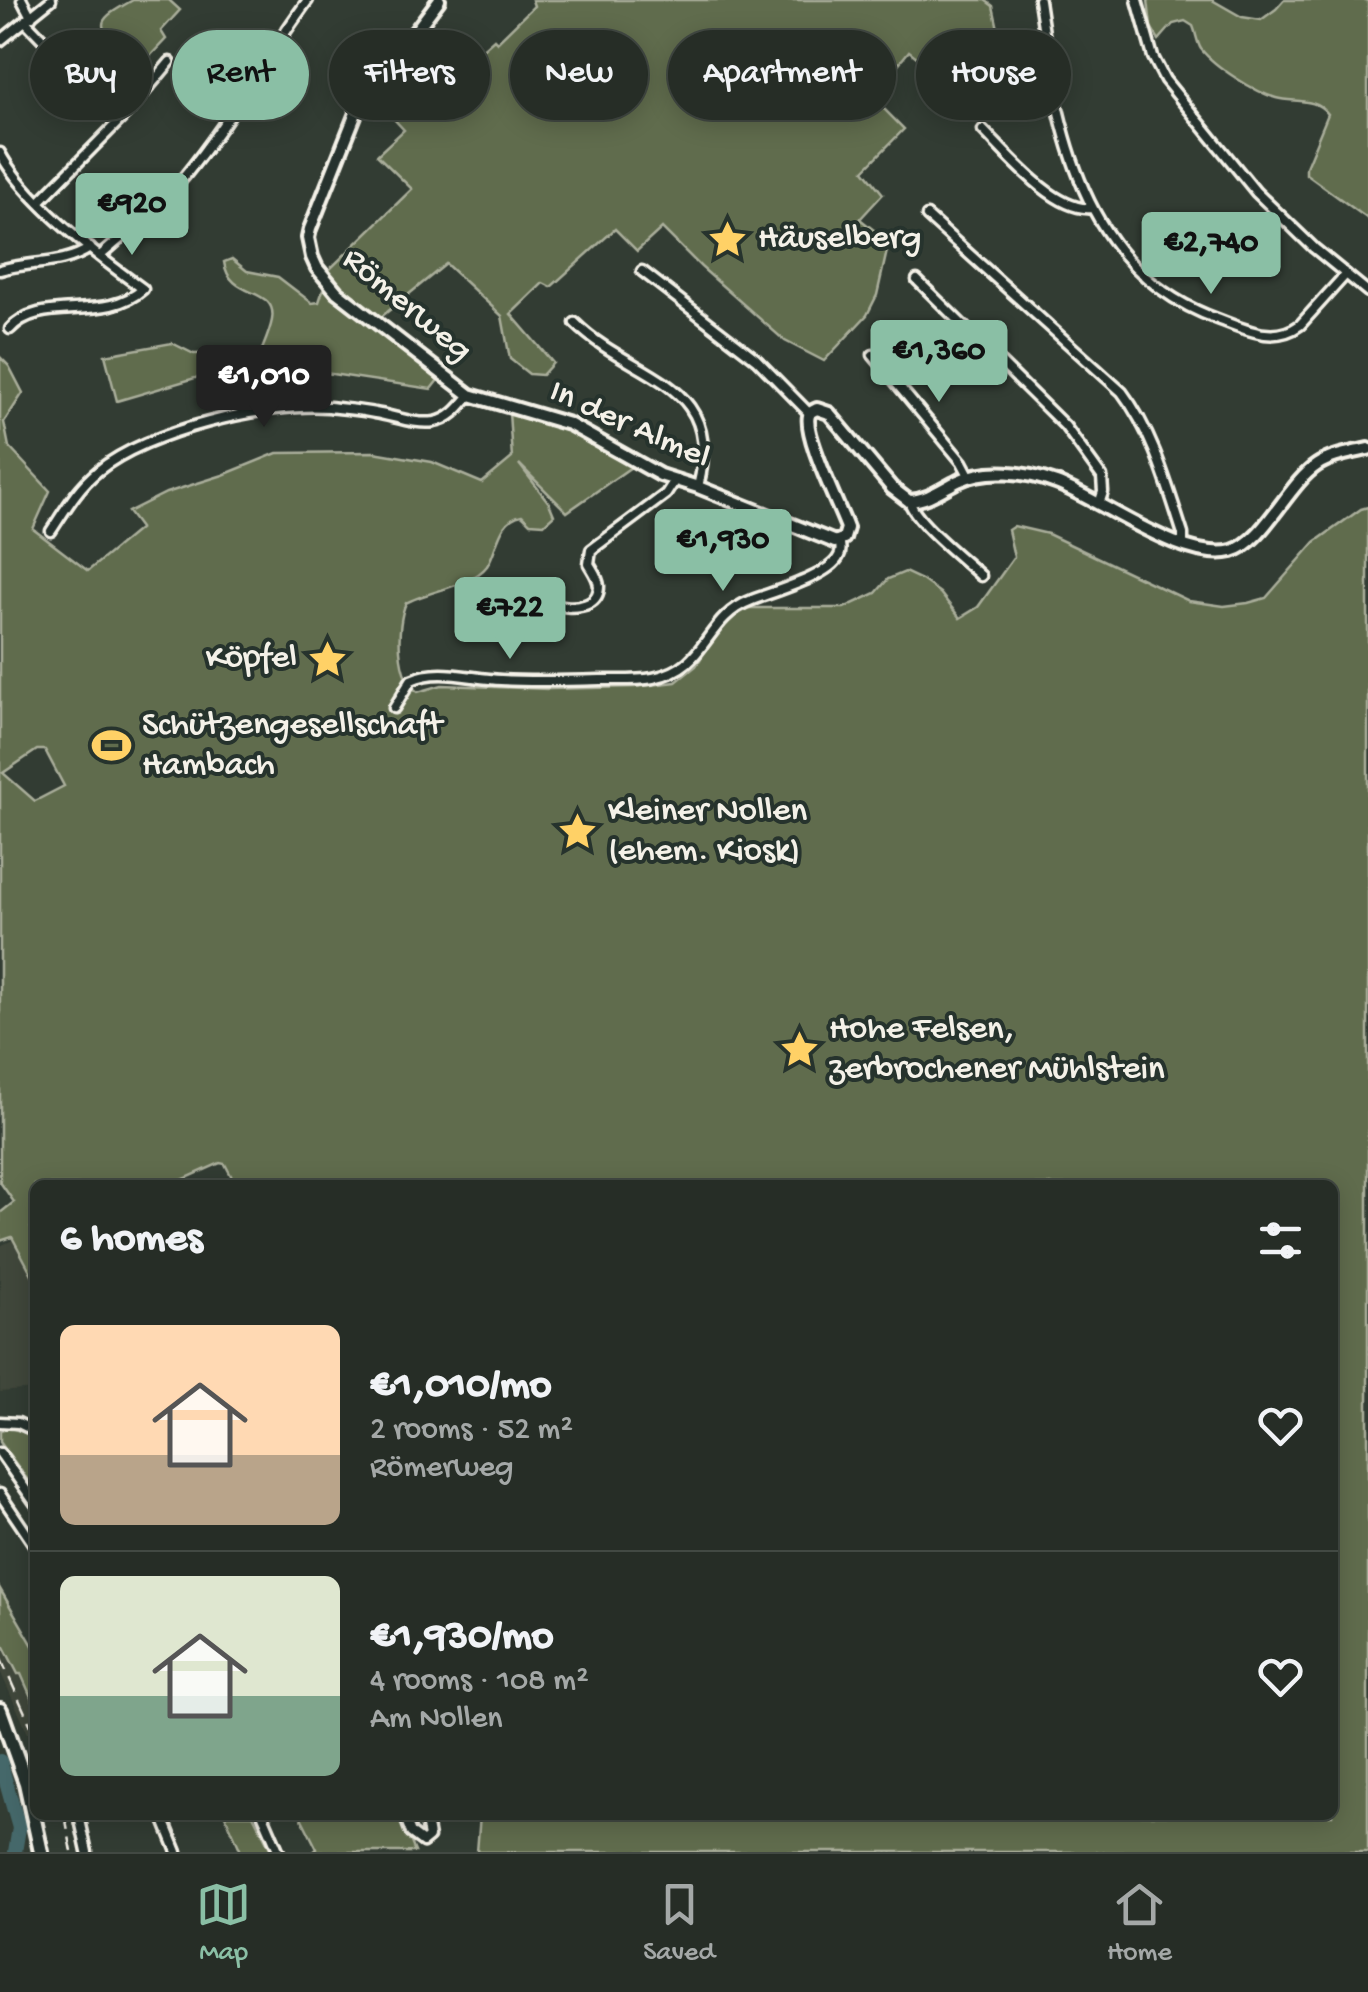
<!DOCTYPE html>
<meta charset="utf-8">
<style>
body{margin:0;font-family:"Gochi Hand",sans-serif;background:#323932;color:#f1f3f6;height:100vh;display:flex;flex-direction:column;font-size:38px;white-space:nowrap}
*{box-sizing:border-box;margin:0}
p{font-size:32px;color:#a4a8a7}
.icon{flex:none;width:55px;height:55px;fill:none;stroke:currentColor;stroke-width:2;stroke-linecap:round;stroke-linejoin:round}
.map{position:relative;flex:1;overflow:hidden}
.details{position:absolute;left:30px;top:1180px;width:1308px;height:640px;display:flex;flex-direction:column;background:#262d26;border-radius:15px;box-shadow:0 5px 25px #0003,0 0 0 2px #424943}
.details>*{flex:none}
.guide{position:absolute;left:30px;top:30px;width:1310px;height:90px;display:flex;gap:20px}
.price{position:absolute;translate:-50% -85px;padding:0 22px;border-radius:10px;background:#8abfa5;color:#111;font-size:32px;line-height:65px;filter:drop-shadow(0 2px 5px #0008)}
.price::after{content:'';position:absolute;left:50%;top:60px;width:30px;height:22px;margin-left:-15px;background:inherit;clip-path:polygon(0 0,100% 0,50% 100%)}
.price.current{background:#222;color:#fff}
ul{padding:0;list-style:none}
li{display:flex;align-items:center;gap:30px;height:250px;padding:0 30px}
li+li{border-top:2px solid #424943}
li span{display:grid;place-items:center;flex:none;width:280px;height:200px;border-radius:15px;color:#555}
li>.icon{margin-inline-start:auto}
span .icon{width:120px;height:120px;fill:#fffc;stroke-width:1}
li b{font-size:42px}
h2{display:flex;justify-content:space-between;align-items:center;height:120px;padding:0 30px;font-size:42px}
.pill{padding:0 35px;border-radius:45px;background:#262d26;box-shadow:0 5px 25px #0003,0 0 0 2px #424943;font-size:35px;line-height:90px}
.pill.current{background:#8abfa5;color:#111}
.tabs{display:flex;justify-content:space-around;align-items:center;height:140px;border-top:2px solid #424943;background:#262d26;font-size:28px;color:#a4a8a7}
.tabs a{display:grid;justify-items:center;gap:5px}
.tabs .current{color:#8abfa5}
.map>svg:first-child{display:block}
</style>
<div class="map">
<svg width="1368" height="1852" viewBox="0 0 1368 1852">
<rect width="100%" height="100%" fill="#323c33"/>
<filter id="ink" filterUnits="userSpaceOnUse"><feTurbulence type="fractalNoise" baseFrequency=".01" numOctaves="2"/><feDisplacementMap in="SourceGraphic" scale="20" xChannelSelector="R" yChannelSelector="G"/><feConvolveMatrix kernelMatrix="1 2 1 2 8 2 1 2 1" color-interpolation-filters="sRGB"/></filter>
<g filter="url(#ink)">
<g fill="#40463a">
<polygon points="13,1240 35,1281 35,1389 0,1392 0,1246"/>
<polygon points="0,1639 20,1676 35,1709 35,1749 0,1671"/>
</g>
<g fill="#606c4e" stroke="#aaae9b" stroke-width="2.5" fill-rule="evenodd">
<path d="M133,0H169L180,10L161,31L166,39L150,56L141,59L130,49L123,53C93,23 97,20 133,0Z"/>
<path d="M532,0H985L993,6L1002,47H1029L990,114L909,51L872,97L904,129L864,170L883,194L860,219L889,242L877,295L867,315L824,361L785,341L701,267L662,228L637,251L615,229L551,287L543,283L511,314L553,363L542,375L529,374L510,359L502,316L446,264L370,326L438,380L431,389L292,368L202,376L117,401L105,355L172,343L194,354L261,352C265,342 270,331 272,320C278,286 229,300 224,262L232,259L247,271L278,277L312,303L319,302L330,269L412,189L377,155L404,130L393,118L437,75L446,81L494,39L497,42L534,6Z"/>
<path d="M1148,0H1212L1242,17L1261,20L1276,9L1284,0H1368V219L1306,174V167L1328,114C1316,97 1294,103 1276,98C1255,92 1215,67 1201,49C1197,43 1196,33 1193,26L1185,21L1173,24L1159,40L1151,27Z"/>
<path d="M0,357L9,366L23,393L4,422L9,447L50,491L33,529L88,571L140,528L128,512L166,493L223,475L277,453L374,452L432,462L482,483L512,458L509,412L567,431L631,467L567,512L519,464L549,503L554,515L544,524L530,523L522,515C498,519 498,549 487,566C472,586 427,591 406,603C396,625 396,678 418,692L442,685L549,689L634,687L676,682L696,666L724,622L746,608H844L876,593L888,579L905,572L922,580L940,593L960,618L978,607L1014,557L1008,530L1014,526L1048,534L1189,601L1224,606L1248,603L1266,598L1315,542L1361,509L1368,507V1852H477L480,1815H1332V1185H236L225,1164L220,1163L171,1185H35V1227L31,1228L35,1237V1280L12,1237L0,1241V1213L14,1202L0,1182ZM37,750H45L64,786L35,801L3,773Z"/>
<polygon points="11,1428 29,1434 35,1439 35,1490 0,1442 0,1431"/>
<polygon points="0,1589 35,1649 35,1706 21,1674 18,1674 0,1639"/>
<polygon points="225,1815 253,1815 272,1852 239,1852 240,1849"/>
<polygon points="300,1815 400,1815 415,1852 313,1852 317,1849"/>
</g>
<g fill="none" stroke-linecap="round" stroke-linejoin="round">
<polyline stroke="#45686a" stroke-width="14" points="0,1761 19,1828 15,1852"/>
<defs>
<g id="minor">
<polyline points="22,0 31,17"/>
<path d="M1039,0C1058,129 1080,271 1220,320C1247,330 1274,344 1300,325L1346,274"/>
<polyline points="1137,0 1153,57 1165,80 1256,192 1314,248 1368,292"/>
<polyline points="25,21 75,73"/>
<polyline points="0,41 51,0"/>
<path d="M983,130C1007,154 1055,212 1091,208"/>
<path d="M0,153C26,202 97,256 143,289C105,324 41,294 10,329"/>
<polyline points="39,202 128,112 170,62"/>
<path d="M927,216L1122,392C1153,433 1167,485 1183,534V545"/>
<path d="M100,256C129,231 159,206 184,177C230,121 265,58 308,0"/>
<path d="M0,270C30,261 63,266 90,248"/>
<polyline points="642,271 756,359 810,414"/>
<polyline points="917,280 1065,426 1102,477 1103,492 1099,504"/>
<path d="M575,323C632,380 726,379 698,487"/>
<polyline points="873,355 962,462 970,477"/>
<path d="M909,501C916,523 963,559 981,576"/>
<path d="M51,531C65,510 77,488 98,471C146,431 267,402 329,407C344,409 360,410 375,413C394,416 415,425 435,422C451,419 460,407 470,395"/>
<path d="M523,591C538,605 599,620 599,586C598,577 593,571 589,564L591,550L666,494L675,480"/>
<path d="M394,708L411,680C439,667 471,679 501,680C534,682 567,681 600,680C618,680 636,681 653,678C710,667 702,619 752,600C772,592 830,576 839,556C842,551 840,548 840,542"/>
<polyline points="0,1422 18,1423 35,1431"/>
<polyline points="0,1453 35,1503"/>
<polyline points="0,1494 35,1546"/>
<polyline points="79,1815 87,1852"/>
<polyline points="162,1815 177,1852"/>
<polyline points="263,1815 279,1852"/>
<polyline points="404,1815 411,1833 423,1842 429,1837 425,1815"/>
</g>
<path id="tertiary" d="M439,0L358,108L310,229L308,238L312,257L317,268L337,292L470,395L569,424L660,475L698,487L835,542L844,538L847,528C840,508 800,429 810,413C812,411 815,410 817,409L829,413L892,488L909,501C928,500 942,489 958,481C988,467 1026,472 1056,483C1102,500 1183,563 1232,551C1263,543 1288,484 1317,465C1332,455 1351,453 1368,449"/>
<polyline id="primary" points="0,1710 26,1783 41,1852"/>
</defs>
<use href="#minor" stroke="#f4f1e8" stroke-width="15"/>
<use href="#tertiary" stroke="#f4f1e8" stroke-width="18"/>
<use href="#primary" stroke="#f4f1e8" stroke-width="20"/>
<use href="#minor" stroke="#26332d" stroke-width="8"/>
<use href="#tertiary" stroke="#26332d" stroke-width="10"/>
<use href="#primary" stroke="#26332d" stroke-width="12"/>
<g stroke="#f4f1e8" stroke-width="2.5" stroke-dasharray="15 8" stroke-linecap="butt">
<polyline points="0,1657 35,1735"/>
<polyline points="65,1815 72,1852"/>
</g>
</g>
</g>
<defs>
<symbol id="sight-bare" viewBox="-9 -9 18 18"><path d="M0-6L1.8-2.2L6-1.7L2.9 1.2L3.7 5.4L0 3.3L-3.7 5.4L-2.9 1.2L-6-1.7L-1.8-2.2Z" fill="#ffd166" stroke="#26332d" stroke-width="2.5" paint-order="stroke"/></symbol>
<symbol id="stadium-bare" viewBox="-9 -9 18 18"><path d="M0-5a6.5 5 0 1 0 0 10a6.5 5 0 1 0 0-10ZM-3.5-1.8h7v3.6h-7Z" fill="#ffd166" stroke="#26332d" stroke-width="2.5" paint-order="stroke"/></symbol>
</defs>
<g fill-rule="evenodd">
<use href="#sight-bare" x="700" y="212" width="55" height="55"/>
<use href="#sight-bare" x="300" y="632" width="55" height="55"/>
<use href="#stadium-bare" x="84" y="718" width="55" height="55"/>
<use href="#sight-bare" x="550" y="804" width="55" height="55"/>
<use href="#sight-bare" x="772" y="1022" width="55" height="55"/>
</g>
<g text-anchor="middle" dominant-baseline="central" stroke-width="8" stroke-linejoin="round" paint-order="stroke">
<g font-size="35" fill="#f4f1e8" stroke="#26332d" text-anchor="start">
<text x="758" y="239">Häuselberg</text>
<text x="297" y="659" text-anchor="end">Köpfel</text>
<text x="142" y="726">Schützengesellschaft<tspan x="142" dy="40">Hambach</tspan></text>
<text x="608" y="812">Kleiner Nollen<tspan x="608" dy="40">(ehem. Kiosk)</tspan></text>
<text x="829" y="1030">Hohe Felsen,<tspan x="829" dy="40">zerbrochener Mühlstein</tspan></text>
</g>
<g font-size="35" fill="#f4f1e8" stroke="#26332d">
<text transform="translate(406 306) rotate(40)">Römerweg</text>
<text transform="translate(629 426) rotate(24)">In der Almel</text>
</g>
</g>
</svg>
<b class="price" style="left:132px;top:258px">€920</b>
<b class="price" style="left:1211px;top:297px">€2,740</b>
<b class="price" style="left:939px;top:405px">€1,360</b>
<b class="price current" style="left:264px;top:430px">€1,010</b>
<b class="price" style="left:723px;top:594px">€1,930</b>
<b class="price" style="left:510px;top:662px">€722</b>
<div class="guide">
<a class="pill">Buy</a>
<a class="pill current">Rent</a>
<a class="pill">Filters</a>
<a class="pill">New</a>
<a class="pill">Apartment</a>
<a class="pill">House</a>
</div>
<section class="details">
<h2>6 homes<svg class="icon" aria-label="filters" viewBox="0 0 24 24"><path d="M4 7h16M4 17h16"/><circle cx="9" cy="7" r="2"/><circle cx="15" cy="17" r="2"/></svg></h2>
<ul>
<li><span style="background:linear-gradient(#ffd9b3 65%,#b9a48a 0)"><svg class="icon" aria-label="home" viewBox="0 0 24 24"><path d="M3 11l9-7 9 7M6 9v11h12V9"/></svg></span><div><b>€1,010/mo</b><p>2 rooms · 52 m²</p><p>Römerweg</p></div><svg class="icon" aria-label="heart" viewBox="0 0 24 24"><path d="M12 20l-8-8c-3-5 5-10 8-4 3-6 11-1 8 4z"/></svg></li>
<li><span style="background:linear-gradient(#dfe7d0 60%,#7fa58c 0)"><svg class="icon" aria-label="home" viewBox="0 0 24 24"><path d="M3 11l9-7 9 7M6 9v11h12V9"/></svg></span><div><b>€1,930/mo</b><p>4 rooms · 108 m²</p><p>Am Nollen</p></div><svg class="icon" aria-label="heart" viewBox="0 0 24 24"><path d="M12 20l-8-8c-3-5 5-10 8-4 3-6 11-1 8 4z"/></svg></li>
</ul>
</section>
</div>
<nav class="tabs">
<a class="current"><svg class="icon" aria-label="map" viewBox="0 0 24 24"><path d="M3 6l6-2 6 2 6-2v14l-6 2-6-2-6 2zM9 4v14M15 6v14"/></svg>Map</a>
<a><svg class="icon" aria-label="saved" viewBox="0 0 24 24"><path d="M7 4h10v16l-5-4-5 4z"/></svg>Saved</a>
<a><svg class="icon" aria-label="home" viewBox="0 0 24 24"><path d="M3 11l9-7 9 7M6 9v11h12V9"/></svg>Home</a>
</nav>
